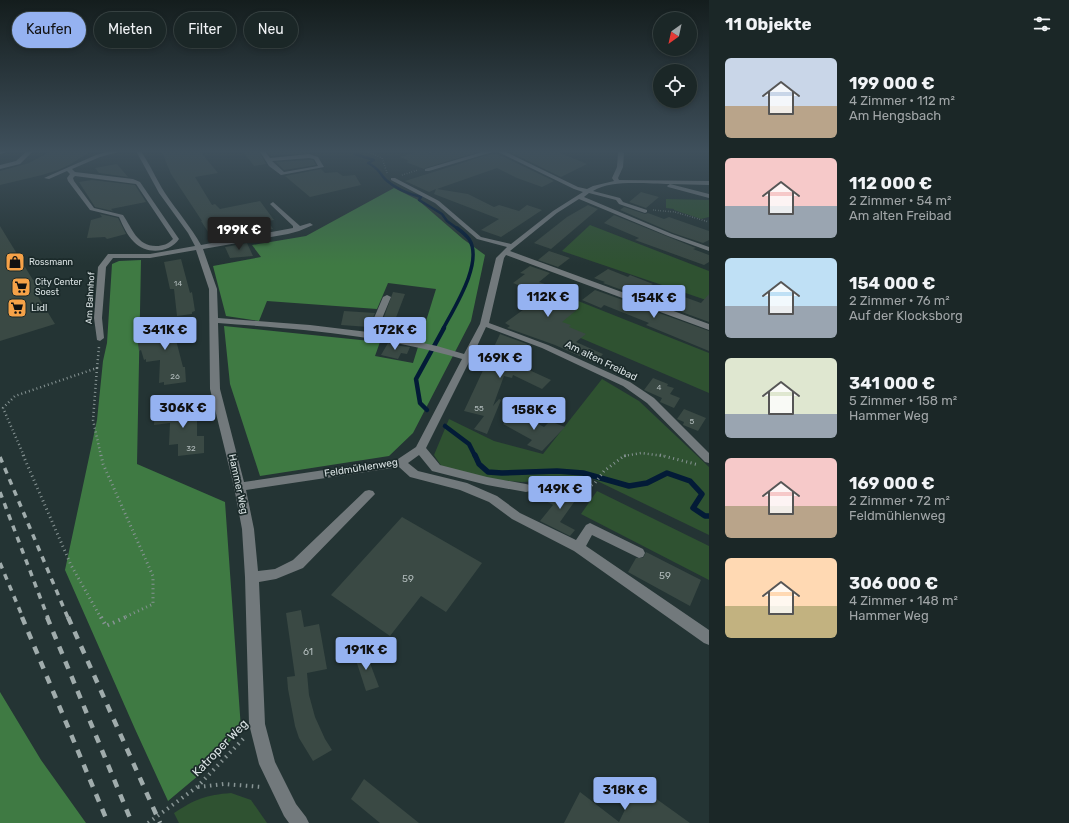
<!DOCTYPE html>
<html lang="de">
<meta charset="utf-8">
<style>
body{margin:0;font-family:Rubik,sans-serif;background:#242f2f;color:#f1f3f6;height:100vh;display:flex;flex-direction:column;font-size:15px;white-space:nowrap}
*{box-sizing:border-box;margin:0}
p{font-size:13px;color:#a0a5a7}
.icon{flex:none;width:22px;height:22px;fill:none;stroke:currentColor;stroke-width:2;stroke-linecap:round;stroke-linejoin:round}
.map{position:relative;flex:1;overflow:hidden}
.panel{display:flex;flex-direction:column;background:#1b2727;width:360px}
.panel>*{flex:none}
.banner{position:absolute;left:12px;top:12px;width:380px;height:36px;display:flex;gap:8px}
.needle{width:26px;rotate:213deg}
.controls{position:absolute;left:653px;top:12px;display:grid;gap:8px}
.controls a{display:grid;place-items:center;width:44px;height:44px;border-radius:50%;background:#1b2727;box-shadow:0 2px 6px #0003,0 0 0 1px #394444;font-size:20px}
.price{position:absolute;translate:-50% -34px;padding:0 9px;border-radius:4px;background:#95b2f1;color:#111;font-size:13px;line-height:26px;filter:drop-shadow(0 1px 2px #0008)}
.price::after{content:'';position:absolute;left:50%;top:24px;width:12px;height:9px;margin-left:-6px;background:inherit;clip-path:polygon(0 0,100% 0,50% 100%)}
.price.current{background:#222;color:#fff}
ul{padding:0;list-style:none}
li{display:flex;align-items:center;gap:12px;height:100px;padding:0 16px}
li span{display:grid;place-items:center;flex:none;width:112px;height:80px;border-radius:6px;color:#555}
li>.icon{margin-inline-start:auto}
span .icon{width:48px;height:48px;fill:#fffc;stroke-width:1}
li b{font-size:17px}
h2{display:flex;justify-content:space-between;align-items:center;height:48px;padding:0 16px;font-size:17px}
.chip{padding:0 14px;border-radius:18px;background:#1b2727;box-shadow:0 2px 6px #0003,0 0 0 1px #394444;font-size:14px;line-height:36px}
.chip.current{background:#95b2f1;color:#111}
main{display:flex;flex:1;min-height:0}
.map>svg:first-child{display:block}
</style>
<main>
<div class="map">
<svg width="709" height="823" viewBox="0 0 709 823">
<rect width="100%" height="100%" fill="#243434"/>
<g fill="#2f5231">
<polygon points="666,199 709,200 709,217 701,219 674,210 674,209 666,208"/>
<polygon points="590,225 709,271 709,301 562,251"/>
<polygon points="553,291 709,353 709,393 548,324 544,298"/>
<polygon points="602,379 639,401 709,467 709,535 589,477 575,487 556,480 522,482 496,480 442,467 434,455 449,419 494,441 543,454"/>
<polygon points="597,491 709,546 709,580 581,514"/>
<path d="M231,793L251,800L267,823H179L174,813C195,799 206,795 231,793Z"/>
</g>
<g fill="#3f7a43">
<polygon points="394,188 418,200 463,239 485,255 471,321 413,433 389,456 260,476 230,384 224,326 380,342 375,356 413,363 436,289 388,283 377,309 267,301 259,321 226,316 213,266 261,257 252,245 306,236"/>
<polygon points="141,260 137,464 225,502 241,729 199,775 168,801 135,729 65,570 97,420 103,361 107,343 112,264 119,261"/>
<polygon points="0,692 41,760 86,823 0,823"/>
</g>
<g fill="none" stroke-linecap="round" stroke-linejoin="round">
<path stroke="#031b37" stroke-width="2.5" d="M348,150L357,152L355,154L374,160L368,163C380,169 378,172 386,180C396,189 409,194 421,197L419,200L442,214L447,221L458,229"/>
<path stroke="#031b37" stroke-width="3.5" d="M443,329C454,308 484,262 469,239C466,235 461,231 457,228"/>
<g stroke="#031b37" stroke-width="4.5">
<polyline points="427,410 420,403 416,379 444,328"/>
<polyline points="445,426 469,444 475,456"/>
</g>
<polyline stroke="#031b37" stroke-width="5.5" points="475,455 479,464 488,472 502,473 557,471 583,473 629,486 647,483 667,473 690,481 702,494 693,508 705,516 709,516"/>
</g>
<g fill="#3a4944">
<polygon points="53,150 93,150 69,165 58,170 42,175 0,185 0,171 29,163"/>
<polygon points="161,150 199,150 218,173 195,177 212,205 215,204 220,209 260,201 274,220 268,221 273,229 243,234 243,236 214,241 201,221 202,221 171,174"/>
<polygon points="242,150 258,150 266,164 254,166"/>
<polygon points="266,150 311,150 311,153 271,156"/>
<polygon points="423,150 428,150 428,153 429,154 441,150 475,150 475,153 425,168 424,169 406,162 409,161 400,157"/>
<polygon points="527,150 553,150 587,164 561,177 512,153"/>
<polygon points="495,154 502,156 554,181 542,187 517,178 497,168 437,189 468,194 494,207 499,205 519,211 527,205 542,210 501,237 481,230 499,219 434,194 436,189 429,192 405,181 484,156"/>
<polygon points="309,160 313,160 316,165 284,170 276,162"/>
<polygon points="117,164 128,177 99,173 95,168"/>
<polygon points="321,169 325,173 337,172 343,176 355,175 361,185 310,197 285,176"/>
<polygon points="92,180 135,185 146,202 111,209 113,211 95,207 79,182"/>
<polygon points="641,192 659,197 646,208 629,202"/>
<polygon points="588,205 598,209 551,249 534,243 567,217"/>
<polygon points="624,207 645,214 648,213 664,219 669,217 709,231 709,240 703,243 673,233 620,210"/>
<polygon points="100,214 118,218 126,234 107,239 105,237 87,238 91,220 102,217"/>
<polygon points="614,215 696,248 693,249 709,255 709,262 704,265 635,240 639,238 604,223"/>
<polygon points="0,226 33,280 38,279 46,292 37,295 55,324 0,341"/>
<polygon points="247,243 253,256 230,258 225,247"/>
<polygon points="549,251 570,258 558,267 538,260"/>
<polygon points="181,259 190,293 192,292 195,311 192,312 192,314 177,316 174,289 170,289 164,262"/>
<polygon points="530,266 550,273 539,282 551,286 542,294 579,308 562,322 571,325 569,327 586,334 576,342 603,354 595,363 555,345 507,328 510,326 505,323 527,307 523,305 538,293 513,283 525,274 520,273"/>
<polygon points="608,269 628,277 630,275 653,284 651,285 701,303 709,294 709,322 603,283 605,282 594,278"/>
<polygon points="595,290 709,331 709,351 646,325 649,323 604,305 601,308 582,300"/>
<polygon points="393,292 405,294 392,328 380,328"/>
<polygon points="344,311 375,313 369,327 341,325"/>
<polygon points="400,321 419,325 413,339 392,335"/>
<polygon points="187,323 189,338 176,340 183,367 185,367 186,382 164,385 164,382 159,383 160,360 146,362 146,359 144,360 141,350 139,351 136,330"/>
<polygon points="500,334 527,344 520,361 529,363 527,369 551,380 542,389 513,375 512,378 504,376 493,406 499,399 501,400 487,434 474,429 484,416 464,411"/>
<polygon points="388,343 401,346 410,347 407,354 401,353 398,359 381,355"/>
<polygon points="653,378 668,384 667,386 674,388 670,394 680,398 674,408 660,402 662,398 644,390"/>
<polygon points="189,403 189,405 197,404 197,436 204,436 204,453 178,456 178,444 169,445 170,423 154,425 155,412 175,410 175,404"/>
<polygon points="684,409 706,418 698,431 683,425 684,422 677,419"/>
<polygon points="516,412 544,427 550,421 565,427 542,451 527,445 532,440 503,424"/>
<polygon points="556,489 567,489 578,495 575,498 577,498 560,522 575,530 570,536 540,521 553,505 546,501"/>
<polygon points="402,517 482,563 446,612 421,596 390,636 331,595"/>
<polygon points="646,552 701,580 690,606 628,572 636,558 643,558"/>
<polygon points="301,610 304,627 319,624 327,669 307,673 309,695 315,717 325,739 332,750 313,761 299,738 295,726 288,689 287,677 295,676 286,613"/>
<polygon points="365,650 379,687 366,691 354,654"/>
<polygon points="364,779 419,823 380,823 351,799"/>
<polygon points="637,785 690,823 564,823 580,792 619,822"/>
</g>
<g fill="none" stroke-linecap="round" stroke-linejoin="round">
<g stroke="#879494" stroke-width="1.5" stroke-dasharray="0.5 2" stroke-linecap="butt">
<polyline points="364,150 382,158 387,173"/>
<polyline points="39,152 51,150"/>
<polyline points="402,175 418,170"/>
<polyline points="653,210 675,212 709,222"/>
</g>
<g stroke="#879494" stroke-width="2.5" stroke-dasharray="1 3" stroke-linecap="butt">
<polyline points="97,368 93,420 101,456"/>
<polyline points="97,368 99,347"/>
<polyline points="24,456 3,408 15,396 97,368"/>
<polyline points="624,456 641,453 664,456"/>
</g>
<g stroke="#879494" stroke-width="3" stroke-dasharray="1 3.5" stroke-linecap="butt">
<polyline points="23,455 71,565 101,618"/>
<polyline points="101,455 103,464 153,576 153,604 123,618"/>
<polyline points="660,455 699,465"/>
<polyline points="536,485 554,483 583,491 595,483 604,471 624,456 629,455"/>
</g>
<g stroke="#879494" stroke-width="4" stroke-dasharray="1.5 4.5" stroke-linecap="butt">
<polyline points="101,617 106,626 126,617"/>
<polyline points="198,787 224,784 262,787"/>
<polyline points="148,823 197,787 246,736"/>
</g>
<g fill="#72797c" fill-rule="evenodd">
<polygon points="0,150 13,150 0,154"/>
<polygon points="28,150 34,150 20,164 0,169 0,165 16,161"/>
<path d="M113,150H140C150,164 156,179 165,193C177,211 191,227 201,245L293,228V226L271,205L270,204L273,202L300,226L310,223L313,225L299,231L288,234L203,249L217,289L218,318L310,325L368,332L383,297L387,295L391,297L376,333L437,346L464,354L480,324L496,258L507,247L477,239L435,203L391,180V178H395L439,201L481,237L511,244L553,211L583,192L574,189L496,151L429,171H425V169L489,150H502L578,187L587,189L593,186L614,181L612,178L617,167L618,153L621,151L624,153L623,167L618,178L619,180L709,181V185L670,184L709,194V198L668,187L667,186L670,184C648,184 612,179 593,191L620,198L623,202L647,210V212L645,213L619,204L616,200L589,193L584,197L672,234L709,247V251L668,236L579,199L557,213L510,251L709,324V330L506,255L504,258L489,323L548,345L630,382L654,398L709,453V463L705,462L697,454L647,403L623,386L542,348L486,327L472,357L473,358L470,360L426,448L440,465L487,477L526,484L530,485L532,488L530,491L526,492L487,485L432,471L419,455L408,463L418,471L467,483L497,496L520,513L576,540L586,525L590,523L643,549L645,553L643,557L639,558L592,535L586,546L709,630V645L704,643L574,551L512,519L489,502L460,490L410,477L399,467L246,490L254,529L258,571L275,569L293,560L365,491L369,490L373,491L375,494L303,568L276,579L259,582L265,724L275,762L296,804L306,817L309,823H289L284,816L259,764L249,724L245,577L242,529L234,487L210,389L209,289L196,250L150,258H113L106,267L102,318L104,338L100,341L97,340L94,318L98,267L108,254H150L195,246L188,233L159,193L136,151L118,152L100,157L72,169L75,172L133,179L140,182L179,239C170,253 146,255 134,242C127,235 123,226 119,217L90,210L68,181L67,178L70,174L67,171L49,179L44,178L96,155ZM75,176L136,184L173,239C168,244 163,246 156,246C137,246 132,228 123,215L94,208L74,181L73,178ZM218,323C300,329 382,335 462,359L416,447L398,459L244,482L220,389Z"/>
<path d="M259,150H264L270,158L309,154L318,157L324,167L281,175L269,166ZM309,158L314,159L318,166L284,172L272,161Z"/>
<polygon points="432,150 440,150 429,153 429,151"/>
</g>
<g stroke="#a0acac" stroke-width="3.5" stroke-dasharray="6 6" stroke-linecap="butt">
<polyline points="0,457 68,618"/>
<polyline points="0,492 48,618"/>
<polyline points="0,563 23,618"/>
</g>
<g stroke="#a0acac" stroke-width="4.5" stroke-dasharray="8 8" stroke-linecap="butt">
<polyline points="22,617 108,823"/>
<polyline points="47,617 132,823"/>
<polyline points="68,617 160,823"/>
</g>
</g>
<linearGradient id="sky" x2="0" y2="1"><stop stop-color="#141d1d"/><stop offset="0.57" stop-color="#3f505c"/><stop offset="1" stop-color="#3f505c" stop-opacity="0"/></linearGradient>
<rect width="709" height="265" fill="url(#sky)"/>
<defs>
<symbol id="shop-square" viewBox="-11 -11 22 22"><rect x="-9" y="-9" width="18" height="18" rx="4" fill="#f6a248" stroke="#1b2a2a"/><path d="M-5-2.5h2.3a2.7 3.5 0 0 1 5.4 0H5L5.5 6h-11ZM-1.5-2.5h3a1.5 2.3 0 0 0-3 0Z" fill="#111"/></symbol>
<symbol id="supermarket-square" viewBox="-11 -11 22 22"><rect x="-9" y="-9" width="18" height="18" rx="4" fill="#f6a248" stroke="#1b2a2a"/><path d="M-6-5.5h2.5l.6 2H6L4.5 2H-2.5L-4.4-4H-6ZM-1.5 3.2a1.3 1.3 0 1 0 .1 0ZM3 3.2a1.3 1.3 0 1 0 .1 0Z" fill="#111"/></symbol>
</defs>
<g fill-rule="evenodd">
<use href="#shop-square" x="4" y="251" width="22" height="22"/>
<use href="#supermarket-square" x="10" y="276" width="22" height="22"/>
<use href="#supermarket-square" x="6" y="297" width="22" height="22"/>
</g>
<g text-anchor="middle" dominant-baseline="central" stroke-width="3.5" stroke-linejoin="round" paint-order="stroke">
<g font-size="8" fill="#b2bcbc">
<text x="178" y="283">14</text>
<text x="175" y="376">26</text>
<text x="659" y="387">4</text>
<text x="479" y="408">55</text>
<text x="692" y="421">5</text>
<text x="191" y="448">32</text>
</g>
<g font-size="9" fill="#dae3e4" stroke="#1b2a2a" text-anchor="start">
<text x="29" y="262">Rossmann</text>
<text x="35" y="282">City Center<tspan x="35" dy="10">Soest</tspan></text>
</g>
<g font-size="9" fill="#dae3e4" stroke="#1b2a2a">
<text transform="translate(90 298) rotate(-87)">Am Bahnhof</text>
</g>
<g font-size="10" fill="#dae3e4" stroke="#1b2a2a" text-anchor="start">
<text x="31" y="308">Lidl</text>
</g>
<g font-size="10" fill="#dae3e4" stroke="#1b2a2a">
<text transform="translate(601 361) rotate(26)">Am alten Freibad</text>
<text transform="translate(361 468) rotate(-9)">Feldmühlenweg</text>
<text transform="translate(238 484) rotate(78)">Hammer Weg</text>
</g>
<g font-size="10" fill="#b2bcbc">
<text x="665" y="576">59</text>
<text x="408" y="579">59</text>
<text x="308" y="652">61</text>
</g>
<g font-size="12" fill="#dae3e4" stroke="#1b2a2a">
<text transform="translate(220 748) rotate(-46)">Katroper Weg</text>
</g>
</g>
</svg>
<div class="controls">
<a><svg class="needle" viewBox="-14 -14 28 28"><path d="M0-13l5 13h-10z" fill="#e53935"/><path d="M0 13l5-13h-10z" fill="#a0a5a7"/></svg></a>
<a><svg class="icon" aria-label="locate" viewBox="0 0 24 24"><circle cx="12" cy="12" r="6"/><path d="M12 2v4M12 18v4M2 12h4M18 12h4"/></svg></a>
</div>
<b class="price current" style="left:239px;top:251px">199K €</b>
<b class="price" style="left:548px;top:318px">112K €</b>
<b class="price" style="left:654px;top:319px">154K €</b>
<b class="price" style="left:165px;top:351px">341K €</b>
<b class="price" style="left:395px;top:351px">172K €</b>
<b class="price" style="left:500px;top:379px">169K €</b>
<b class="price" style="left:183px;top:429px">306K €</b>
<b class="price" style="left:534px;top:431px">158K €</b>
<b class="price" style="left:560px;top:510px">149K €</b>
<b class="price" style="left:366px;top:671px">191K €</b>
<b class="price" style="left:625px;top:811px">318K €</b>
<div class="banner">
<a class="chip current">Kaufen</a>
<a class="chip">Mieten</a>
<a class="chip">Filter</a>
<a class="chip">Neu</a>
</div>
</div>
<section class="panel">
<h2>11 Objekte<svg class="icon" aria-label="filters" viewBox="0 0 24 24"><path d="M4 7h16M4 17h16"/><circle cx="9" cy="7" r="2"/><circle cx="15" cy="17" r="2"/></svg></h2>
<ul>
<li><span style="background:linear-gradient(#c9d6e8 60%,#b9a48a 0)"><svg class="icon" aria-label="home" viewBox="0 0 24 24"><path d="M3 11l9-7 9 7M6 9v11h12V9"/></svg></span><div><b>199 000 €</b><p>4 Zimmer · 112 m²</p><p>Am Hengsbach</p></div></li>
<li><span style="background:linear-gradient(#f6c9c9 60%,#9aa5b1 0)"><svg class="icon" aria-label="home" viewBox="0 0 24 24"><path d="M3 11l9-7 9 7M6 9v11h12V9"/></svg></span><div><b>112 000 €</b><p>2 Zimmer · 54 m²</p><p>Am alten Freibad</p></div></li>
<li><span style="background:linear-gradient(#bfe0f5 60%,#9aa5b1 0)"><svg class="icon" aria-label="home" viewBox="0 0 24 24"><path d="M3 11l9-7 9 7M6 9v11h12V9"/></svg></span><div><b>154 000 €</b><p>2 Zimmer · 76 m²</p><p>Auf der Klocksborg</p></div></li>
<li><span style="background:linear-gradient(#dfe7d0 70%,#9aa5b1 0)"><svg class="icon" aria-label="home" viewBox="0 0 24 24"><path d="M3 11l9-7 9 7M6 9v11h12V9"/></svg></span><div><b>341 000 €</b><p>5 Zimmer · 158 m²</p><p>Hammer Weg</p></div></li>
<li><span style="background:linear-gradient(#f6c9c9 60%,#b9a48a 0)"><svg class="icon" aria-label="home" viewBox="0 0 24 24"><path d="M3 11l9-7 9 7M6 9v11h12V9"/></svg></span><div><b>169 000 €</b><p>2 Zimmer · 72 m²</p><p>Feldmühlenweg</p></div></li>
<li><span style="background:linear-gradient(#ffd9b3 60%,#c2b280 0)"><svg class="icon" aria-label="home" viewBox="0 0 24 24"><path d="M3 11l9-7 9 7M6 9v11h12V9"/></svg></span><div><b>306 000 €</b><p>4 Zimmer · 148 m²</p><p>Hammer Weg</p></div></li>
</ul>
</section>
</main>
